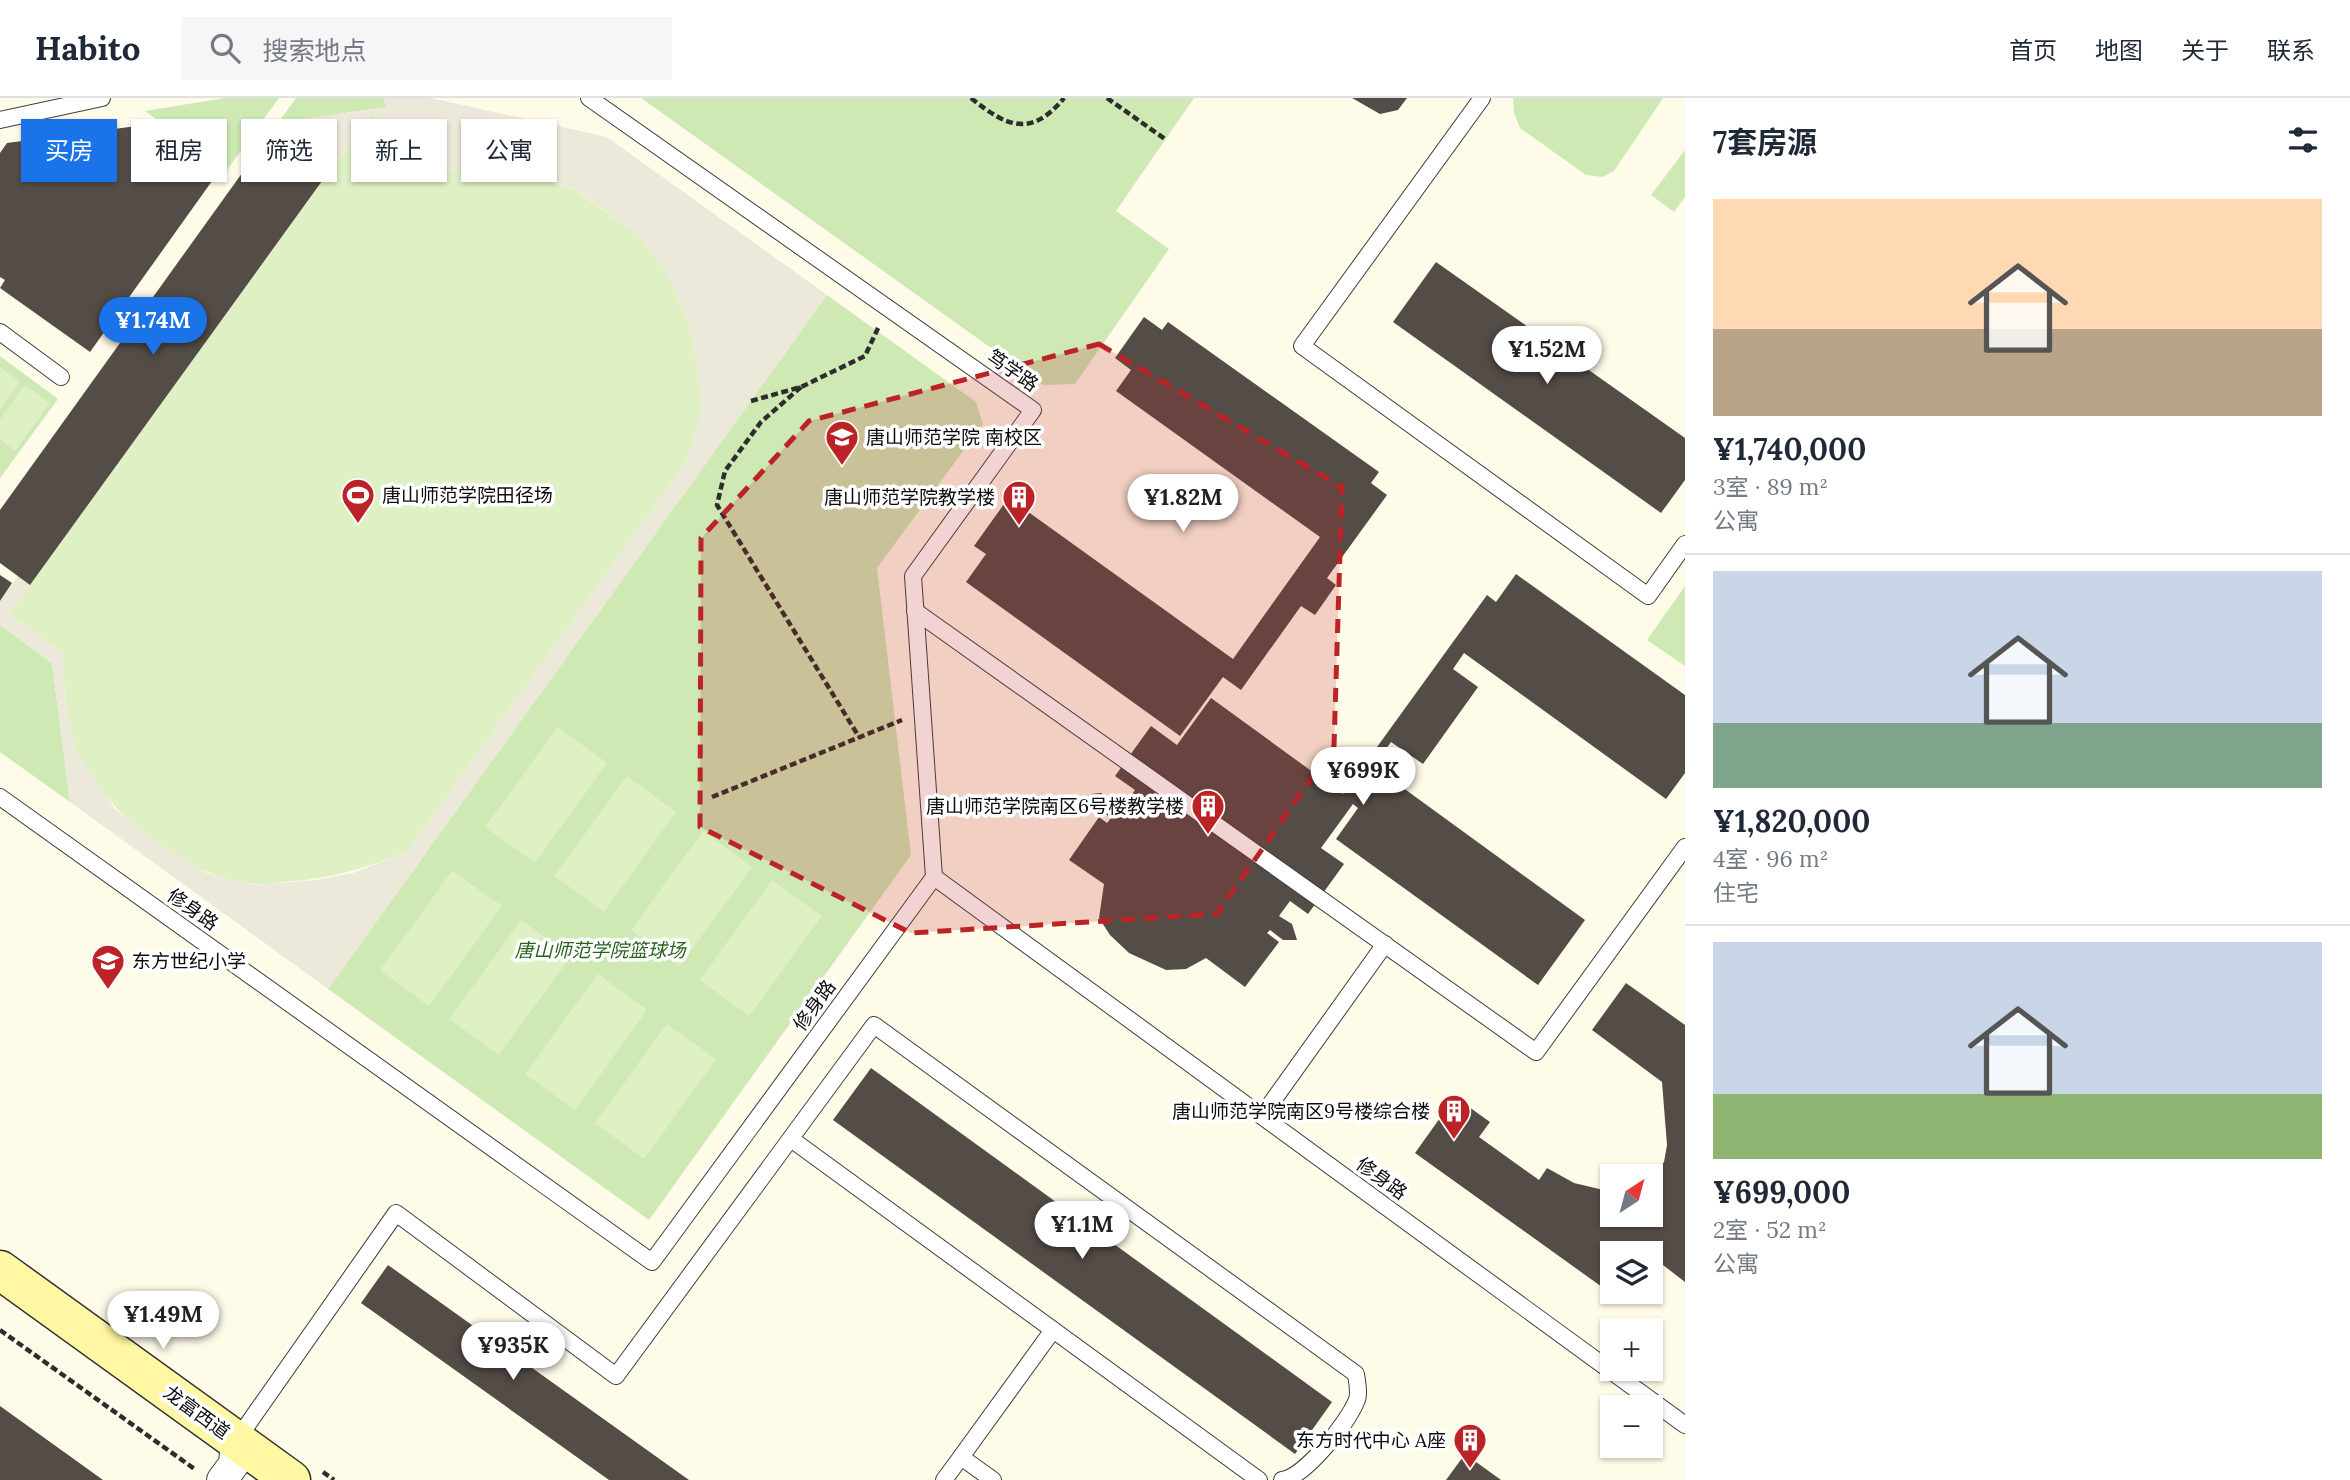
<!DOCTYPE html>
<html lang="zh">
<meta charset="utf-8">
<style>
body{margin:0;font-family:Lora,"Noto Sans SC",serif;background:#f6f6f7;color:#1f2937;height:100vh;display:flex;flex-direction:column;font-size:26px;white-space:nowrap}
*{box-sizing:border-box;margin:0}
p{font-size:23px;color:#747a83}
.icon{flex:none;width:38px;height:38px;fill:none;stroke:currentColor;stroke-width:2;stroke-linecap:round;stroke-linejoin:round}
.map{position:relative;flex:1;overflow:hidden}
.side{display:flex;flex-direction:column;background:#fff;width:665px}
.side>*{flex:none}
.banner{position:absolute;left:21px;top:21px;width:665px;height:63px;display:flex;gap:14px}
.needle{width:46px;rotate:36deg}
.tools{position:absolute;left:1600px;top:1066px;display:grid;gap:14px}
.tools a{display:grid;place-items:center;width:63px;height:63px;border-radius:0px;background:#fff;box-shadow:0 2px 5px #0004;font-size:35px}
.price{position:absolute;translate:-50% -60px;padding:0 16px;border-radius:24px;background:#fff;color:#222;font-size:23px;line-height:46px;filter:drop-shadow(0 2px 4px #0008)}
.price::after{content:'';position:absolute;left:50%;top:42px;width:21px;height:16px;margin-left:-10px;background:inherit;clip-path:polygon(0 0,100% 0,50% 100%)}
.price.active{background:#1a73e8;color:#fff}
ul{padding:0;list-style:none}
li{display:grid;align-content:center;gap:14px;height:371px;padding:0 28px}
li+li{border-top:2px solid #e0e1e3}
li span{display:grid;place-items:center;height:217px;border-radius:0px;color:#555}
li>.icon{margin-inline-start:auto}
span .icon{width:126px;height:126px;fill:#fffc;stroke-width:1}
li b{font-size:30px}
h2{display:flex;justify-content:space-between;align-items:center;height:84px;padding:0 28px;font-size:30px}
.pill{padding:0 24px;border-radius:0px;background:#fff;box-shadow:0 2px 5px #0004;font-size:24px;line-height:63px}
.pill.active{background:#1a73e8;color:#fff}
header{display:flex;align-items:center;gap:42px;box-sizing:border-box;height:98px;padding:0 35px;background:#fff;border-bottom:2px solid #e0e1e3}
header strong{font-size:33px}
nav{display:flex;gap:38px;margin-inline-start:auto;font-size:24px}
.search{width:490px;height:63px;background:#f6f6f7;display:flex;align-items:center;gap:18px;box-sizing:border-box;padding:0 24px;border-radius:0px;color:#747a83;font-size:26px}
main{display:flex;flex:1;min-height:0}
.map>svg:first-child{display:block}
</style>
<header>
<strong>Habito</strong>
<div class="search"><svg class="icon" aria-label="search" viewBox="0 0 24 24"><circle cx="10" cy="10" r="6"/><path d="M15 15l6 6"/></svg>搜索地点</div>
<nav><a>首页</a><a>地图</a><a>关于</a><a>联系</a></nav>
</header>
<main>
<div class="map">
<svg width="1685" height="1382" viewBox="0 0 1685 1382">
<rect width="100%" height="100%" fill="#fffbe9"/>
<g fill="#cee9b3">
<polygon points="225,0 279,0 227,72 145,13"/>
<polygon points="296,0 383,0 387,9 289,23 274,43 268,39"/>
<polygon points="641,0 1194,0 1116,113 1169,151 1075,286 1043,287"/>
<polygon points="1513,0 1663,0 1614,73 1602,79 1586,77 1520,30 1514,15"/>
<polygon points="1685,52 1685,99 1674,114 1651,97"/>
<polygon points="827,197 976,304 983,326 877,470 911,757 649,1122 328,891"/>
<polygon points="0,258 58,301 0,380"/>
<polygon points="1685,488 1685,568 1647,542"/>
<polygon points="0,527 52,565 70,704 0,654"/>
</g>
<g fill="#e0f0c5">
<path d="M372,15L454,74L515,72L575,92L640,138L670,180L693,238L703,312L685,366L407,754C364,770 331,781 284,784C274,785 262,787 252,786C183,777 110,718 78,657C64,628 65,589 65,557L9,516Z"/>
<polygon points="0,269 20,284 0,311"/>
<polygon points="25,287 50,305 15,353 0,341 0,321"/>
<polygon points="558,629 607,665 535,765 485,729"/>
<polygon points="627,678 676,714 604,814 554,778"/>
<polygon points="703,733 752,769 680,868 631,832"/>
<polygon points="452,773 502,808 429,908 380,872"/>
<polygon points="772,782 822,818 749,918 700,882"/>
<polygon points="521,822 571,858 499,957 449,921"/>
<polygon points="598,876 647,912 575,1012 525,976"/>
<polygon points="667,926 716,961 644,1061 595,1025"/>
</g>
<polygon fill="#ede9da" points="383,0 431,0 607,39 827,197 328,891 70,704 52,565 0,527 0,503 18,478 30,487 9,516 65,557 65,600 77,655 114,710 149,739 207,775 254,787 317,782 353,775 407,754 685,366 703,312 693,238 670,180 640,138 576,92 515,72 454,74 372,15 325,79 274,43 289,23 386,9"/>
<g fill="#544c47">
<polygon points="1352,0 1407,0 1398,12 1380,16"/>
<polygon points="160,25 222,69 90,254 0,190 5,182 0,179 0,55 7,45"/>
<polygon points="268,39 325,79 30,487 0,465 0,412"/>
<polygon points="1436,164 1685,340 1685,382 1661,415 1393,224"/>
<polygon points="1144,219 1162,232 1168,224 1379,374 1371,385 1387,397 1327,480 1336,487 1315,517 1301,508 1241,592 1223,579 1180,638 966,484 986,456 974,448 1004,406 1023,419 1027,413 1233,561 1320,439 1116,293 1131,272 1115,260"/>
<polygon points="1516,476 1685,597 1685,675 1666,701 1464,555 1453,571 1478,589 1423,666 1391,644 1373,668 1585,822 1538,887 1336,741 1358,710 1353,706 1321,750 1344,766 1308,816 1290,803 1279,818 1292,826 1297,842 1283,842 1270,832 1267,835 1279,844 1245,889 1206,860 1186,871 1166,872 1129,855 1110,837 1099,820 1104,786 1069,762 1099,719 1107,725 1111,720 1096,709 1091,696 1101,695 1122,710 1135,692 1115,678 1151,628 1177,647 1211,600 1343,696 1487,497 1496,504"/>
<polygon points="0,477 12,485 0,503"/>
<polygon points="1626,885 1685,927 1685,1184 1641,1150 1637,1155 1612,1155 1609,1194 1415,1055 1455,999 1490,1024 1479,1039 1539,1082 1547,1070 1574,1085 1612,1094 1612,1116 1650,1116 1650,1081 1664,1064 1667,1047 1662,984 1592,932"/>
<polygon points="871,970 1332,1304 1295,1356 833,1022"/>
<polygon points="388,1167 689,1382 609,1382 361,1205"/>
<polygon points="0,1308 103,1382 0,1382"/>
<polygon points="1465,1356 1501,1382 1446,1382"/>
</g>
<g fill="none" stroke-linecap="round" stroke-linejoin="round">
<defs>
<g id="lane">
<polyline points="589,0 1033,312 913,478 934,779"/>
<polyline points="1482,0 1302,248 1648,498 1685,446"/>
<polyline points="0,22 102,0"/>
<polyline points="0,234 61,279"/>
<polyline points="915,513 1536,954 1685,749"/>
<polyline points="0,699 652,1164 934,779"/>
<polyline points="934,779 1685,1327"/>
<polyline points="1262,1018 1385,846"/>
<polyline points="791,1041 1259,1382"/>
<path d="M236,1343L396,1115L616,1278L874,927L1356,1276C1357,1284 1360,1297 1356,1304C1347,1325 1305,1379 1282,1382"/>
<polyline points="961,1359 1053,1232"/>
<polyline points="944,1382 961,1359 993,1382"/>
</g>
<polyline id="street" points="222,1382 234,1366 236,1343"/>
<polyline id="secondary" points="0,1172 291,1382"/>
</defs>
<use href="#lane" stroke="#3e3e3e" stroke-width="18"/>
<use href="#street" stroke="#3e3e3e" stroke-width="32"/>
<use href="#secondary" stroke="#2d2d2d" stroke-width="41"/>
<g stroke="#2d2d2d" stroke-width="4.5" stroke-dasharray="7 3.5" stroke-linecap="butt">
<path d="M971,0C1007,29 1031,40 1064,0"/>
<polyline points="1107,0 1165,41"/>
<polyline points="801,289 761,324 725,373 717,407 859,639"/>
<polyline points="751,303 801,289 865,258 879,228"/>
<polyline points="712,699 902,622"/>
<polyline points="0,1232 196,1372"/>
<polyline points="323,1374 334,1382"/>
</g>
<use href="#lane" stroke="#fff" stroke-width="16"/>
<use href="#street" stroke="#fff" stroke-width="30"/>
<use href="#secondary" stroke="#fff7a4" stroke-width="38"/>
</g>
<path fill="#bb2327" fill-opacity="0.2" stroke="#bb2327" stroke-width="5" stroke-dasharray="14 9" stroke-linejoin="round" d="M1099,246L1342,389L1334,648L1217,816L911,835L700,729L701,440L809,323Z"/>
<defs>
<symbol id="university-pin" viewBox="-11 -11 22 30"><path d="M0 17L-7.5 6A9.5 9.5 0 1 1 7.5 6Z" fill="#bb2327" stroke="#fff"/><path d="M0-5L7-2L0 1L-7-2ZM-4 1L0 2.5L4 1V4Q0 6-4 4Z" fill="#fff"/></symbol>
<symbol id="stadium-pin" viewBox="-11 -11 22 30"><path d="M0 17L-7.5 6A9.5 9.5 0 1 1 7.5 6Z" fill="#bb2327" stroke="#fff"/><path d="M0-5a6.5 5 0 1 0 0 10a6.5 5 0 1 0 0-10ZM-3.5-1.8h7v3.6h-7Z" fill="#fff"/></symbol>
<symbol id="building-pin" viewBox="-11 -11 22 30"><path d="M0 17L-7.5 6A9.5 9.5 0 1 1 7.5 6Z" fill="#bb2327" stroke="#fff"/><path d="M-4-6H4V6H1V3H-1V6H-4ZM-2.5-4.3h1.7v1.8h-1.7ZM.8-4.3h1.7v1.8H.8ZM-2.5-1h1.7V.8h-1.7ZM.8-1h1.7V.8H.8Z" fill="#fff"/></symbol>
<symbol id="school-pin" viewBox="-11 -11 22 30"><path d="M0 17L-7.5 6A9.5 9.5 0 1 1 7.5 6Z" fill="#bb2327" stroke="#fff"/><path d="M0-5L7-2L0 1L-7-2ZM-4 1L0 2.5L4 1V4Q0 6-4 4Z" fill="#fff"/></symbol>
</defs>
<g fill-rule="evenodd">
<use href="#university-pin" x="823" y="320" width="38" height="52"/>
<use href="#stadium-pin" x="339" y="378" width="38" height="52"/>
<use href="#building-pin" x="1000" y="380" width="38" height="52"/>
<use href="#building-pin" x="1189" y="689" width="38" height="52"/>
<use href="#school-pin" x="89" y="844" width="38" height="52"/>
<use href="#building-pin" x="1435" y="994" width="38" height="52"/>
<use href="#building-pin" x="1451" y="1323" width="38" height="52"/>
</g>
<g text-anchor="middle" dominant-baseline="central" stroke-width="7" stroke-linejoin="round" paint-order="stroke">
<g font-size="19" fill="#0b0b0b" stroke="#fff">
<text transform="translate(1013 272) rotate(35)">笃学路</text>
<text transform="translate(193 811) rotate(35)">修身路</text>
<text transform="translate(814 907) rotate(-54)">修身路</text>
<text transform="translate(1382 1080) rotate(36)">修身路</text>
<text transform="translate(197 1314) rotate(36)">龙富西道</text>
</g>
<g font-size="19" fill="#0b0b0b" stroke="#fff" text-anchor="end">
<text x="866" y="339" text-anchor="start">唐山师范学院 南校区</text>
<text x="382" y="397" text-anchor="start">唐山师范学院田径场</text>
<text x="995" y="399">唐山师范学院教学楼</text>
<text x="1184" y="708">唐山师范学院南区6号楼教学楼</text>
<text x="132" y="863" text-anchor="start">东方世纪小学</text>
<text x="1430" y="1013">唐山师范学院南区9号楼综合楼</text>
<text x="1446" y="1342">东方时代中心 A座</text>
</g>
<g font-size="19" font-style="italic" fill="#29621c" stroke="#fff">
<text x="600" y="852">唐山师范学院篮球场</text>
</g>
</g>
</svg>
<div class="tools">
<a><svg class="needle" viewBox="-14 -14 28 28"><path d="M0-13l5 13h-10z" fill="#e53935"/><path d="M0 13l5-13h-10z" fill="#747a83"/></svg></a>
<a><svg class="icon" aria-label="layers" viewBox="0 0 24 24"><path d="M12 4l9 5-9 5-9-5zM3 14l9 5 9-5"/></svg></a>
<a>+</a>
<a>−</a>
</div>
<b class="price active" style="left:153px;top:259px">¥1.74M</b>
<b class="price" style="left:1547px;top:288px">¥1.52M</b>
<b class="price" style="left:1183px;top:436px">¥1.82M</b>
<b class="price" style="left:1363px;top:709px">¥699K</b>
<b class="price" style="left:1082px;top:1163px">¥1.1M</b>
<b class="price" style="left:163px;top:1253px">¥1.49M</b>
<b class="price" style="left:513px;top:1284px">¥935K</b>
<div class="banner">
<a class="pill active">买房</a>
<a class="pill">租房</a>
<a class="pill">筛选</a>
<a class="pill">新上</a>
<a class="pill">公寓</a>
</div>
</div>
<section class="side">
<h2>7套房源<svg class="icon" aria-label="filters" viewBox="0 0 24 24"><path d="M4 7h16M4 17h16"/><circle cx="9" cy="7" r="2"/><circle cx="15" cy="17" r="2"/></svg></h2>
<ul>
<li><span style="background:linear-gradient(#ffd9b3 60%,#b9a48a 0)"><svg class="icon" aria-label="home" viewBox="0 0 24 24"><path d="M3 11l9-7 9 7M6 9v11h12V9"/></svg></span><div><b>¥1,740,000</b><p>3室 · 89 m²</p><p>公寓</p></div></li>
<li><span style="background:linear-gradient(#c9d6e8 70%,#7fa58c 0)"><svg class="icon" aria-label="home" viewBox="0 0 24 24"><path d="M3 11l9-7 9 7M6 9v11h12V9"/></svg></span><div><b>¥1,820,000</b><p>4室 · 96 m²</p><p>住宅</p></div></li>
<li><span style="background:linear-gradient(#c9d6e8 70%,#8fb573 0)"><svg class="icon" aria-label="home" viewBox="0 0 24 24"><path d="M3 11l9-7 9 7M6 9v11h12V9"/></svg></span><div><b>¥699,000</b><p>2室 · 52 m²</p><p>公寓</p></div></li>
</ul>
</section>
</main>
